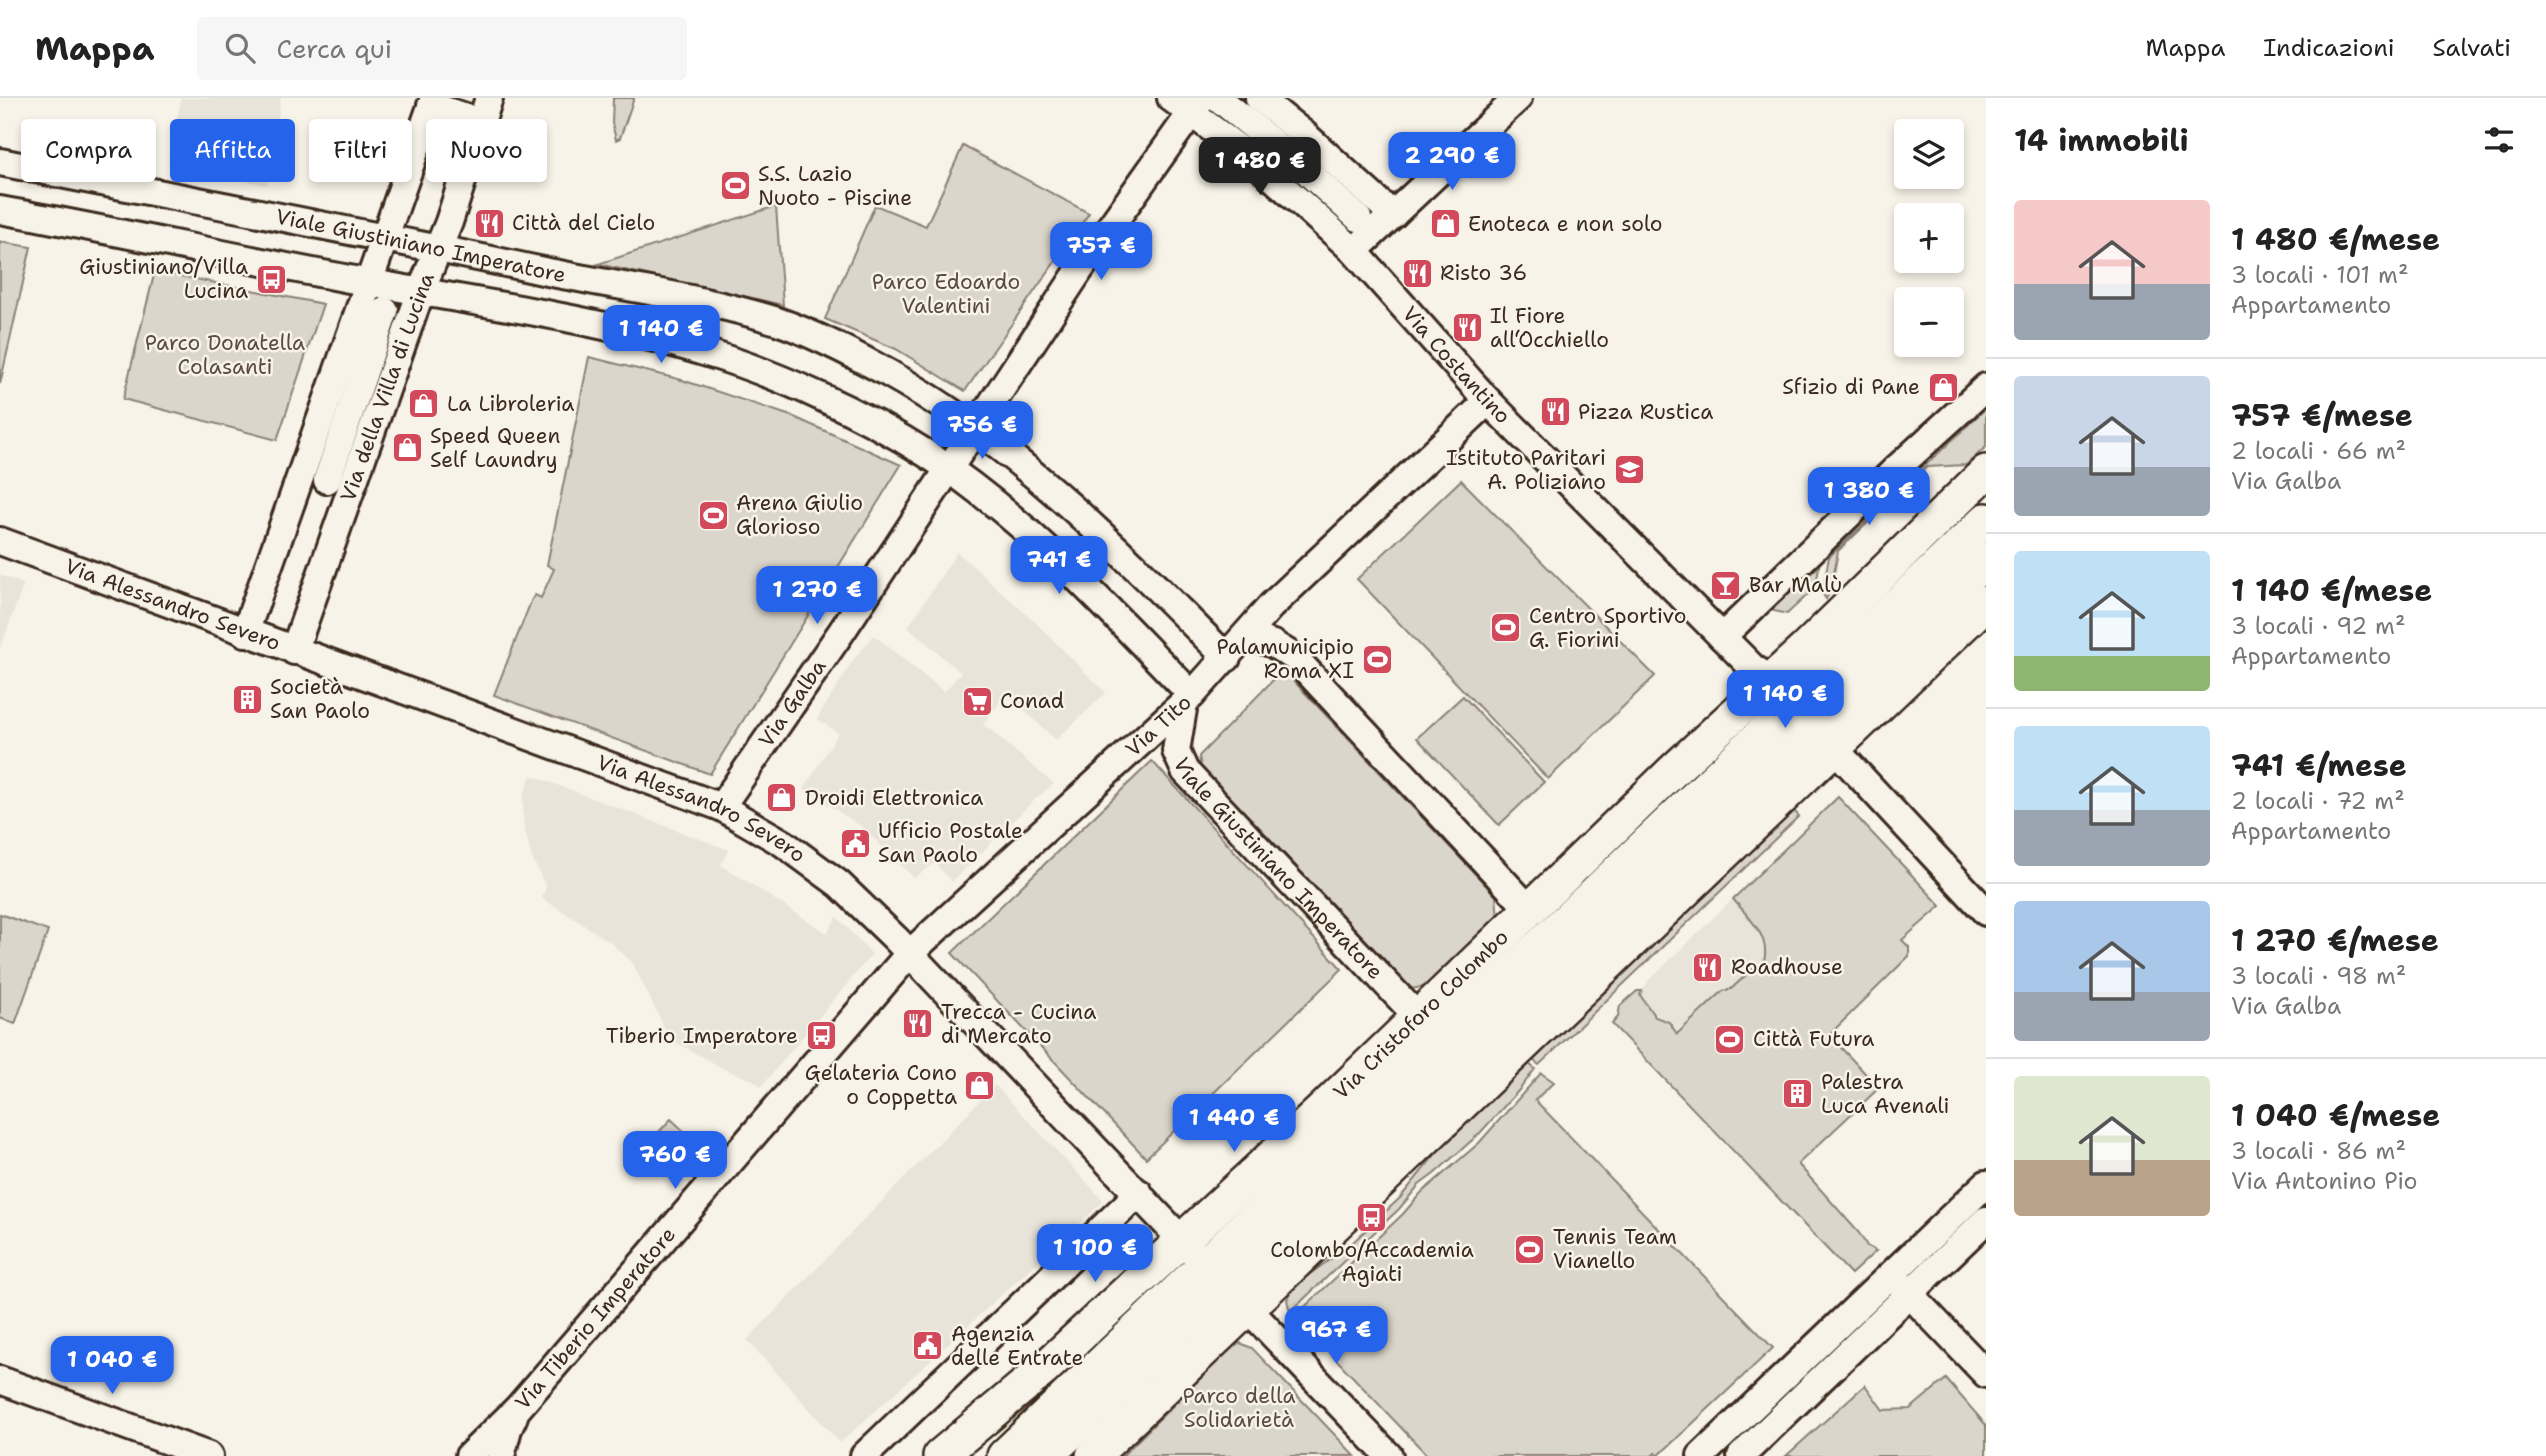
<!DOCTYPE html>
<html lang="it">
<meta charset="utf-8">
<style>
body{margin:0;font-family:"Shantell Sans",sans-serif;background:#f6f6f6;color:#222;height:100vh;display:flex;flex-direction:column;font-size:26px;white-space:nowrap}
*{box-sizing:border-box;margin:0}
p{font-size:23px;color:#767676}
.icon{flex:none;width:38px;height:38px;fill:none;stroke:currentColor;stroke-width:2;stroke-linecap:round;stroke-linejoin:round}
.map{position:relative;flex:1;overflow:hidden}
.panel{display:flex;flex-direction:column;background:#fff;width:560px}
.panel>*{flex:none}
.guide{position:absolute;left:21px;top:21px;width:665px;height:63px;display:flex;gap:14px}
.controls{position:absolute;left:1894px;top:21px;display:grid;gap:14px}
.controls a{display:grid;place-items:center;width:70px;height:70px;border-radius:7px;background:#fff;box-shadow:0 4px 10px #0003;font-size:35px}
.price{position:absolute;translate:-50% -60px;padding:0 16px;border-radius:14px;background:#2563eb;color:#fff;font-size:23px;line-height:46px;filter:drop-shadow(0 2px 4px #0008)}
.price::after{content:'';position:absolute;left:50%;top:42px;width:21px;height:16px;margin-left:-10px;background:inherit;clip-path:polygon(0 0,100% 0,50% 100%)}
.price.current{background:#222;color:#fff}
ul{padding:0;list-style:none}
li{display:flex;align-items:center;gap:21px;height:175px;padding:0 28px}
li+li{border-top:2px solid #e0e0e0}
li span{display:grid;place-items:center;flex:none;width:196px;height:140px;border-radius:7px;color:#555}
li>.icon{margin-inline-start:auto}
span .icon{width:84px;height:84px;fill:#fffc;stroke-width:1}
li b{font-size:30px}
h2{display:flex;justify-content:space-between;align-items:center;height:84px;padding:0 28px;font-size:30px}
.tag{padding:0 24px;border-radius:7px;background:#fff;box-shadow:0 4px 10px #0003;font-size:24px;line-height:63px}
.tag.current{background:#2563eb;color:#fff}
header{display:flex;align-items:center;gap:42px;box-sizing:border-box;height:98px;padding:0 35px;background:#fff;border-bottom:2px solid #e0e0e0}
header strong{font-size:33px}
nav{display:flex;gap:38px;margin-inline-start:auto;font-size:24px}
.search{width:490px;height:63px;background:#f6f6f6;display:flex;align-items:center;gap:18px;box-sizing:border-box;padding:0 24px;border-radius:7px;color:#767676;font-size:26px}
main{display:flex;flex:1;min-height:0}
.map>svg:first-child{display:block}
</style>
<header>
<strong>Mappa</strong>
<div class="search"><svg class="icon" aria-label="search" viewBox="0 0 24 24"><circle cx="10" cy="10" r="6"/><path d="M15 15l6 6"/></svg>Cerca qui</div>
<nav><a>Mappa</a><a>Indicazioni</a><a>Salvati</a></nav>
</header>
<main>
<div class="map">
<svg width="1986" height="1358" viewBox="0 0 1986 1358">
<rect width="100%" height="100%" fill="#f7f3e8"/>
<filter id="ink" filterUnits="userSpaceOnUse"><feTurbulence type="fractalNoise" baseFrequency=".0143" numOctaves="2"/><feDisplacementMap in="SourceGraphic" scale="14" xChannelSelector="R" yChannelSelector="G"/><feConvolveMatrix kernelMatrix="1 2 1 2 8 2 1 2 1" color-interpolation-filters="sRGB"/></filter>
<g filter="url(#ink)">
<g fill="#e9e4d9">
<polygon points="181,0 281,0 267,87 168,68"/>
<polygon points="957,454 1034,523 1106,595 1056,642 1006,596 983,626 1054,686 1034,702 952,784 935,765 914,780 862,729 804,691 838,635 817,621 854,561 874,537 944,594 961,575 908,529"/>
<polygon points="0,477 24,486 0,551"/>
<polygon points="531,677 729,752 721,767 827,835 837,819 872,856 761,989 753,982 724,971 670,941 632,864 610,844 542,800 546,789 531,758 523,723 523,699"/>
<polygon points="1733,801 1763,838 1766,858 1762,870 1755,868 1731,891 1723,893 1677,936 1674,930 1660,920 1656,919 1640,897 1648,883"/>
<polygon points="995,987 1104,1103 840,1345 747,1242"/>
</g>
<g fill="#dbd6cb" stroke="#8b8074" stroke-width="2">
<polygon points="613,0 634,0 620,40 616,42 612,25"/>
<polygon points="963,48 1089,115 965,293 896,251 825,221 875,107 926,128"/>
<polygon points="776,108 783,207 598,166"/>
<polygon points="0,144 31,149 0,286"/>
<polygon points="155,173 323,206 277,342 123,301"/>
<polygon points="589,259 682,282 794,319 901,367 710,676 494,597 532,501 535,497 541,500 554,471 547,467"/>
<polygon points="1986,310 1986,349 1966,367 1927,369 1838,453 1831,492 1826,501 1822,495 1829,459"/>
<polygon points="1461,382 1655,578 1548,681 1357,481"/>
<polygon points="1819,468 1816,489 1787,516 1770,512"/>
<polygon points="1276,579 1290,579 1496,798 1498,821 1427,888 1411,891 1201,670 1199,658"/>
<polygon points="1463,598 1544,684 1499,727 1417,640"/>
<polygon points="1152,663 1342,871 1146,1060 952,855"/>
<path d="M1838,699L1941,808L1902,842L1909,849V858L1829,937L1879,990L1798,1066L1859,1135L1867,1148L1876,1153L1851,1176L1612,926L1618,919L1620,908L1637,893H1642L1640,897L1655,919L1669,924L1677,936L1723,893L1731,891L1756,868L1762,870C1774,841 1750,821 1733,801Z"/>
<polygon points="1794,713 1799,718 1539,967 1533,962"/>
<polygon points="0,816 48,833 15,926 0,920"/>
<polygon points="1529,966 1535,971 1519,992 1479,1036 1434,1076 1419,1087 1399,1111 1290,1214 1287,1202 1295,1187 1351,1146 1400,1100 1438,1053"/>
<polygon points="1541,975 1554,984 1535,1002 1773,1250 1658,1358 1655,1355 1652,1358 1428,1358 1295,1218 1403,1116 1421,1095 1479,1045"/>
<polygon points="671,1021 706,1054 692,1071 657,1036"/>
<polygon points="1240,1245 1252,1250 1355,1358 1122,1358 1233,1248"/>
<polygon points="1946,1281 1986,1327 1986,1358 1786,1358 1865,1287 1883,1312 1910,1311"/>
</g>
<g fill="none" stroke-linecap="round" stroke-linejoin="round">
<defs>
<g id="minor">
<path id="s1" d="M1171,0L1250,59L1354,153L1488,303L1753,570L1772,582L1783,594"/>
<polyline points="1218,0 1292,60 1358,120"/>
<polyline points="1259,0 1305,37 1393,117"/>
<polyline points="431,8 481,24"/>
<path id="s2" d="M0,64C181,100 363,134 543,173C621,189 701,199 777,223C815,236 853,256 888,275C1018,347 1123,456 1227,560"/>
<path d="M0,112C113,132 226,158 339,179C460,202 587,218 704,254C776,275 864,316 927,356C1027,421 1109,512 1192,597"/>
<polyline points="1354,153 1518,0"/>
<polyline points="327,382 385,213"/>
<path id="s3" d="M0,443L721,709L783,745L839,786L896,841L1195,1156"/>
<polyline points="245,535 434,0"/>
<polyline points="1247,537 1273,546 1294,559 1530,812"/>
<polyline points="1722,539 1897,370 1986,289"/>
<path id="s4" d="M294,553L421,193L449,124L489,0"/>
<path id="s5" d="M1184,605L1176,653L1185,673L1418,919"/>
<polyline points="1821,636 1986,814"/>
<path id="s6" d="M721,709L842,533L1079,173L1201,1"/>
<polyline points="1898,1184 1986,1276"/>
<polyline points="1234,1196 1389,1358"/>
<polyline points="0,1282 209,1358"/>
<path id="s7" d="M469,1358L518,1310L909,856L1192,597L1271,508L1488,303"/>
<polyline points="501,1358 508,1331 514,1318"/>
<polyline points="864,1358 1139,1095"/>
<polyline points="1701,1358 1986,1086"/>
<polyline points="1741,1358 1986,1122"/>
</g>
<g id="major">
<path id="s8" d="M940,1358L1045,1270L1323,1011L1675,671L1805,551L1986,374"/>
<polyline points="1004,1358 1986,422"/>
<polyline points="1046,1358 1986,462"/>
<polyline points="1093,1358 1986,505"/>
</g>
</defs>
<use href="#minor" stroke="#3b2a1e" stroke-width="32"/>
<use href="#major" stroke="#3b2a1e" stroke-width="38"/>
<use href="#minor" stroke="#f7f3e8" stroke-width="26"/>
<use href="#major" stroke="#f7f3e8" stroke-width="33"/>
</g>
</g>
<defs>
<symbol id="stadium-square" viewBox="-11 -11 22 22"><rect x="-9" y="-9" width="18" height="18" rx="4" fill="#d1495b" stroke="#f7f3e8"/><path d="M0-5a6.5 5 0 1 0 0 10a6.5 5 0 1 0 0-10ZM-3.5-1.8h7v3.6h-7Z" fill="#fff"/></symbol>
<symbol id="restaurant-square" viewBox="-11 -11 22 22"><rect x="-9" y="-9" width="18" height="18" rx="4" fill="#d1495b" stroke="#f7f3e8"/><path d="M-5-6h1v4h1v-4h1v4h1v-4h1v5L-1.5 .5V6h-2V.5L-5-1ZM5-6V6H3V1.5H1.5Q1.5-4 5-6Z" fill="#fff"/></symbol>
<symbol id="shop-square" viewBox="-11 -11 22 22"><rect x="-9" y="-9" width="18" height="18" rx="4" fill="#d1495b" stroke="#f7f3e8"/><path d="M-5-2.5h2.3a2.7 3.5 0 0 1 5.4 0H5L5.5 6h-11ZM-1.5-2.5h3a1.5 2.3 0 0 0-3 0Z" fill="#fff"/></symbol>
<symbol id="bus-square" viewBox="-11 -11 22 22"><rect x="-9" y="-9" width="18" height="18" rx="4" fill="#d1495b" stroke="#f7f3e8"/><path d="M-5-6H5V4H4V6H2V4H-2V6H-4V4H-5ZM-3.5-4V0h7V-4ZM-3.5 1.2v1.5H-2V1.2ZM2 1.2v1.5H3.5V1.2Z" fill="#fff"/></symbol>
<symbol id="school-square" viewBox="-11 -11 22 22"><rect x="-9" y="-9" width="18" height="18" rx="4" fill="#d1495b" stroke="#f7f3e8"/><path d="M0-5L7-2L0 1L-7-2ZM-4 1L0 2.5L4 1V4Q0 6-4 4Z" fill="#fff"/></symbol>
<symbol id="bar-square" viewBox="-11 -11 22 22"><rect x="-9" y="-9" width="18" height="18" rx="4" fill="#d1495b" stroke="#f7f3e8"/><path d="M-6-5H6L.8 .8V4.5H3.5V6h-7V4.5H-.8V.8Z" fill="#fff"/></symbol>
<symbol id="building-square" viewBox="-11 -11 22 22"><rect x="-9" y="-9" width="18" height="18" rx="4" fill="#d1495b" stroke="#f7f3e8"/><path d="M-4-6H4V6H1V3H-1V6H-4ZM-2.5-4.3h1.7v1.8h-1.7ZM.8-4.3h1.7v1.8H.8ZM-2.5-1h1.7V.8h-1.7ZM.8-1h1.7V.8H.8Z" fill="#fff"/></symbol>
<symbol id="supermarket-square" viewBox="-11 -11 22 22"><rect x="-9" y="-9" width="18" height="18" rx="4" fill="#d1495b" stroke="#f7f3e8"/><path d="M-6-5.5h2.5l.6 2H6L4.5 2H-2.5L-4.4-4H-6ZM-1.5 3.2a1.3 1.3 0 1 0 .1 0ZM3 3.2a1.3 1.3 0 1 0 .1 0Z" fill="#fff"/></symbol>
<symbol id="civic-square" viewBox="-11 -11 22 22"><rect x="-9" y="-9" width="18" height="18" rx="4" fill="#d1495b" stroke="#f7f3e8"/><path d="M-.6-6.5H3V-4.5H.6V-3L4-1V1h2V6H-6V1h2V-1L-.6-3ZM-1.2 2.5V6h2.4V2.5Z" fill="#fff"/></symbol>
</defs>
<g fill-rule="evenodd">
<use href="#stadium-square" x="718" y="70" width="35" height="35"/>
<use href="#restaurant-square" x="472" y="108" width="35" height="35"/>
<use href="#shop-square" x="1428" y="108" width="35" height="35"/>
<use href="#restaurant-square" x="1400" y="158" width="35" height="35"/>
<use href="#bus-square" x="254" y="164" width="35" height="35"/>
<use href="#restaurant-square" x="1450" y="212" width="35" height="35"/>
<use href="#shop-square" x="1926" y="272" width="35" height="35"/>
<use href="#shop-square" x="406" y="288" width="35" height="35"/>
<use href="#restaurant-square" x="1538" y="296" width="35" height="35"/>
<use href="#shop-square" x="390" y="332" width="35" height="35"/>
<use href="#school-square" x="1612" y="354" width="35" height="35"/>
<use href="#stadium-square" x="696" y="400" width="35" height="35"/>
<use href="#bar-square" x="1708" y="470" width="35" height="35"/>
<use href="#stadium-square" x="1488" y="512" width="35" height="35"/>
<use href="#stadium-square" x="1360" y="544" width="35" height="35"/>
<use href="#building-square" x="230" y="584" width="35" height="35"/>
<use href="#supermarket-square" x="960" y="586" width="35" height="35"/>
<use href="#shop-square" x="764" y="682" width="35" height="35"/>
<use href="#civic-square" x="838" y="728" width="35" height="35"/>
<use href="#restaurant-square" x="1690" y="852" width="35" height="35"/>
<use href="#restaurant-square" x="900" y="908" width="35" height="35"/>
<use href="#bus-square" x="804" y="920" width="35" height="35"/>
<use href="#stadium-square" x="1712" y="924" width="35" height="35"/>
<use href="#shop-square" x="962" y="970" width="35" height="35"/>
<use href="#building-square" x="1780" y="978" width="35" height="35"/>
<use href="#bus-square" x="1354" y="1102" width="35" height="35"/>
<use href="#stadium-square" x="1512" y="1134" width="35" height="35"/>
<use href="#civic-square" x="910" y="1230" width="35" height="35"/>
</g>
<g text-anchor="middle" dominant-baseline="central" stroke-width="5" stroke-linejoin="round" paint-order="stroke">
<g font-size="21" fill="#3b2a1e" stroke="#f7f3e8" text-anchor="start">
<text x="758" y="76">S.S. Lazio<tspan x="758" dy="24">Nuoto - Piscine</tspan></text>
<text x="512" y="125">Città del Cielo</text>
<text x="1468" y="126">Enoteca e non solo</text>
<text x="248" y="169" text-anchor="end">Giustiniano/Villa<tspan x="248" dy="24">Lucina</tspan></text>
<text x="1440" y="175">Risto 36</text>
<text x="1490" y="218">Il Fiore<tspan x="1490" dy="24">all‘Occhiello</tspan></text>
<text x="1920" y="289" text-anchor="end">Sfizio di Pane</text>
<text x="447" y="306">La Libroleria</text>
<text x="1578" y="314">Pizza Rustica</text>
<text x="430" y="338">Speed Queen<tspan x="430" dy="24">Self Laundry</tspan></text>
<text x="1606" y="360" text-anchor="end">Istituto Paritari<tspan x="1606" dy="24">A. Poliziano</tspan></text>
<text x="736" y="405">Arena Giulio<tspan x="736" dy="24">Glorioso</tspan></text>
<text x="1749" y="487">Bar Malù</text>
<text x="1529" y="518">Centro Sportivo<tspan x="1529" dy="24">G. Fiorini</tspan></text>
<text x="1354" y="549" text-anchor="end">Palamunicipio<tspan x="1354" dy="24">Roma XI</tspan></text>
<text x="270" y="589">Società<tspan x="270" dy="24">San Paolo</tspan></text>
<text x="1000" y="603">Conad</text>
<text x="805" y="700">Droidi Elettronica</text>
<text x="878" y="733">Ufficio Postale<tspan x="878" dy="24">San Paolo</tspan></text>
<text x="1731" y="869">Roadhouse</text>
<text x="941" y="914">Trecca - Cucina<tspan x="941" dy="24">di Mercato</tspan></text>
<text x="798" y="938" text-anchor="end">Tiberio Imperatore</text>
<text x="1753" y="941">Città Futura</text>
<text x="957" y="975" text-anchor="end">Gelateria Cono<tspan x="957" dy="24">o Coppetta</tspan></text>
<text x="1821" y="984">Palestra<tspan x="1821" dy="24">Luca Avenali</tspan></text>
<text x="1553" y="1139">Tennis Team<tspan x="1553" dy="24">Vianello</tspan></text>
<text x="1372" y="1152" text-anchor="middle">Colombo/Accademia<tspan x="1372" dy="24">Agiati</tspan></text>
<text x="951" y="1236">Agenzia<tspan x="951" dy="24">delle Entrate</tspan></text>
</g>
<g font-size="21" fill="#3b2a1e" stroke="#f7f3e8">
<text stroke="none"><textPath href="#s2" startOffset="429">Viale Giustiniano Imperatore</textPath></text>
<text stroke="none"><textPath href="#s1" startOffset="392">Via Costantino</textPath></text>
<text stroke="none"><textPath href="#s4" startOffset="280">Via della Villa di Lucina</textPath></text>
<text stroke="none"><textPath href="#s3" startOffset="184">Via Alessandro Severo</textPath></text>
<text stroke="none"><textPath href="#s6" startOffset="126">Via Galba</textPath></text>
<text stroke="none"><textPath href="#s7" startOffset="1006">Via Tito</textPath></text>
<text stroke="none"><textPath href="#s3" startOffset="751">Via Alessandro Severo</textPath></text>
<text stroke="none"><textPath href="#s5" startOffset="205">Viale Giustiniano Imperatore</textPath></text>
<text stroke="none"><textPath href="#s8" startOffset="653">Via Cristoforo Colombo</textPath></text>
<text stroke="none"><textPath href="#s7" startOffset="187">Via Tiberio Imperatore</textPath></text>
</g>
<g font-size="21" fill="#5b4c41" stroke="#f7f3e8">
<text x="946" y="184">Parco Edoardo<tspan x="946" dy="24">Valentini</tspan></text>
<text x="225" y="245">Parco Donatella<tspan x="225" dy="24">Colasanti</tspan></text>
<text x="1239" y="1298">Parco della<tspan x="1239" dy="24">Solidarietà</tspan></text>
</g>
</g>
</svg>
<div class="controls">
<a><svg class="icon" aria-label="layers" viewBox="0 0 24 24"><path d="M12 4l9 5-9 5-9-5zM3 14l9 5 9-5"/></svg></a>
<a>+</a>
<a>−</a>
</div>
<b class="price" style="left:1452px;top:94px">2 290 €</b>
<b class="price current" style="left:1260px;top:99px">1 480 €</b>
<b class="price" style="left:1101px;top:184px">757 €</b>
<b class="price" style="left:661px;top:267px">1 140 €</b>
<b class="price" style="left:982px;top:363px">756 €</b>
<b class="price" style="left:1869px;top:429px">1 380 €</b>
<b class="price" style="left:1059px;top:498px">741 €</b>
<b class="price" style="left:817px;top:528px">1 270 €</b>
<b class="price" style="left:1785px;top:632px">1 140 €</b>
<b class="price" style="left:1234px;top:1056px">1 440 €</b>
<b class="price" style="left:675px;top:1093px">760 €</b>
<b class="price" style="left:1095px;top:1186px">1 100 €</b>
<b class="price" style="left:1336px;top:1268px">967 €</b>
<b class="price" style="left:112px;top:1298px">1 040 €</b>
<div class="guide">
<a class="tag">Compra</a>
<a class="tag current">Affitta</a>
<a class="tag">Filtri</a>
<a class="tag">Nuovo</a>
</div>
</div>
<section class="panel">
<h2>14 immobili<svg class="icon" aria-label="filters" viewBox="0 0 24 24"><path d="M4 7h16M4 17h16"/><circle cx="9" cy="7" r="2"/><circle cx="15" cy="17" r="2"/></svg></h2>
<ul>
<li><span style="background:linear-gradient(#f6c9c9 60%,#9aa5b1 0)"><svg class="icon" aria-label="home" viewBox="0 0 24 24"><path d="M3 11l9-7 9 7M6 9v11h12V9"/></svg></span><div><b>1 480 €/mese</b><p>3 locali · 101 m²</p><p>Appartamento</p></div></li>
<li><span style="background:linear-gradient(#c9d6e8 65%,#9aa5b1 0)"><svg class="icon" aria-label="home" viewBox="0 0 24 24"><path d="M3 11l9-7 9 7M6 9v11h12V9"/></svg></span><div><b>757 €/mese</b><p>2 locali · 66 m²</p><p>Via Galba</p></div></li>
<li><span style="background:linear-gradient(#bfe0f5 75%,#8fb573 0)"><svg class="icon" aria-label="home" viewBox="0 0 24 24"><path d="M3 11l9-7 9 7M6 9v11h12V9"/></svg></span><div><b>1 140 €/mese</b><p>3 locali · 92 m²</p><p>Appartamento</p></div></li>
<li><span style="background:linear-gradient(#bfe0f5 60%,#9aa5b1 0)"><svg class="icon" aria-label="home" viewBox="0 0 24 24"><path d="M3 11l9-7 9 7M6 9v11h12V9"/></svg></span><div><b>741 €/mese</b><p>2 locali · 72 m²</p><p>Appartamento</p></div></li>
<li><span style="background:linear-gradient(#a9c7e8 65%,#9aa5b1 0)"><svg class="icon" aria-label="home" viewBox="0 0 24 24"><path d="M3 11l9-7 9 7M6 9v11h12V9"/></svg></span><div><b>1 270 €/mese</b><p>3 locali · 98 m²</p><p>Via Galba</p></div></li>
<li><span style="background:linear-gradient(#dfe7d0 60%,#b9a48a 0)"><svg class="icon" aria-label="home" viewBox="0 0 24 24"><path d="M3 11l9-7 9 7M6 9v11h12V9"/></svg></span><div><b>1 040 €/mese</b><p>3 locali · 86 m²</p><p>Via Antonino Pio</p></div></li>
</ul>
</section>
</main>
